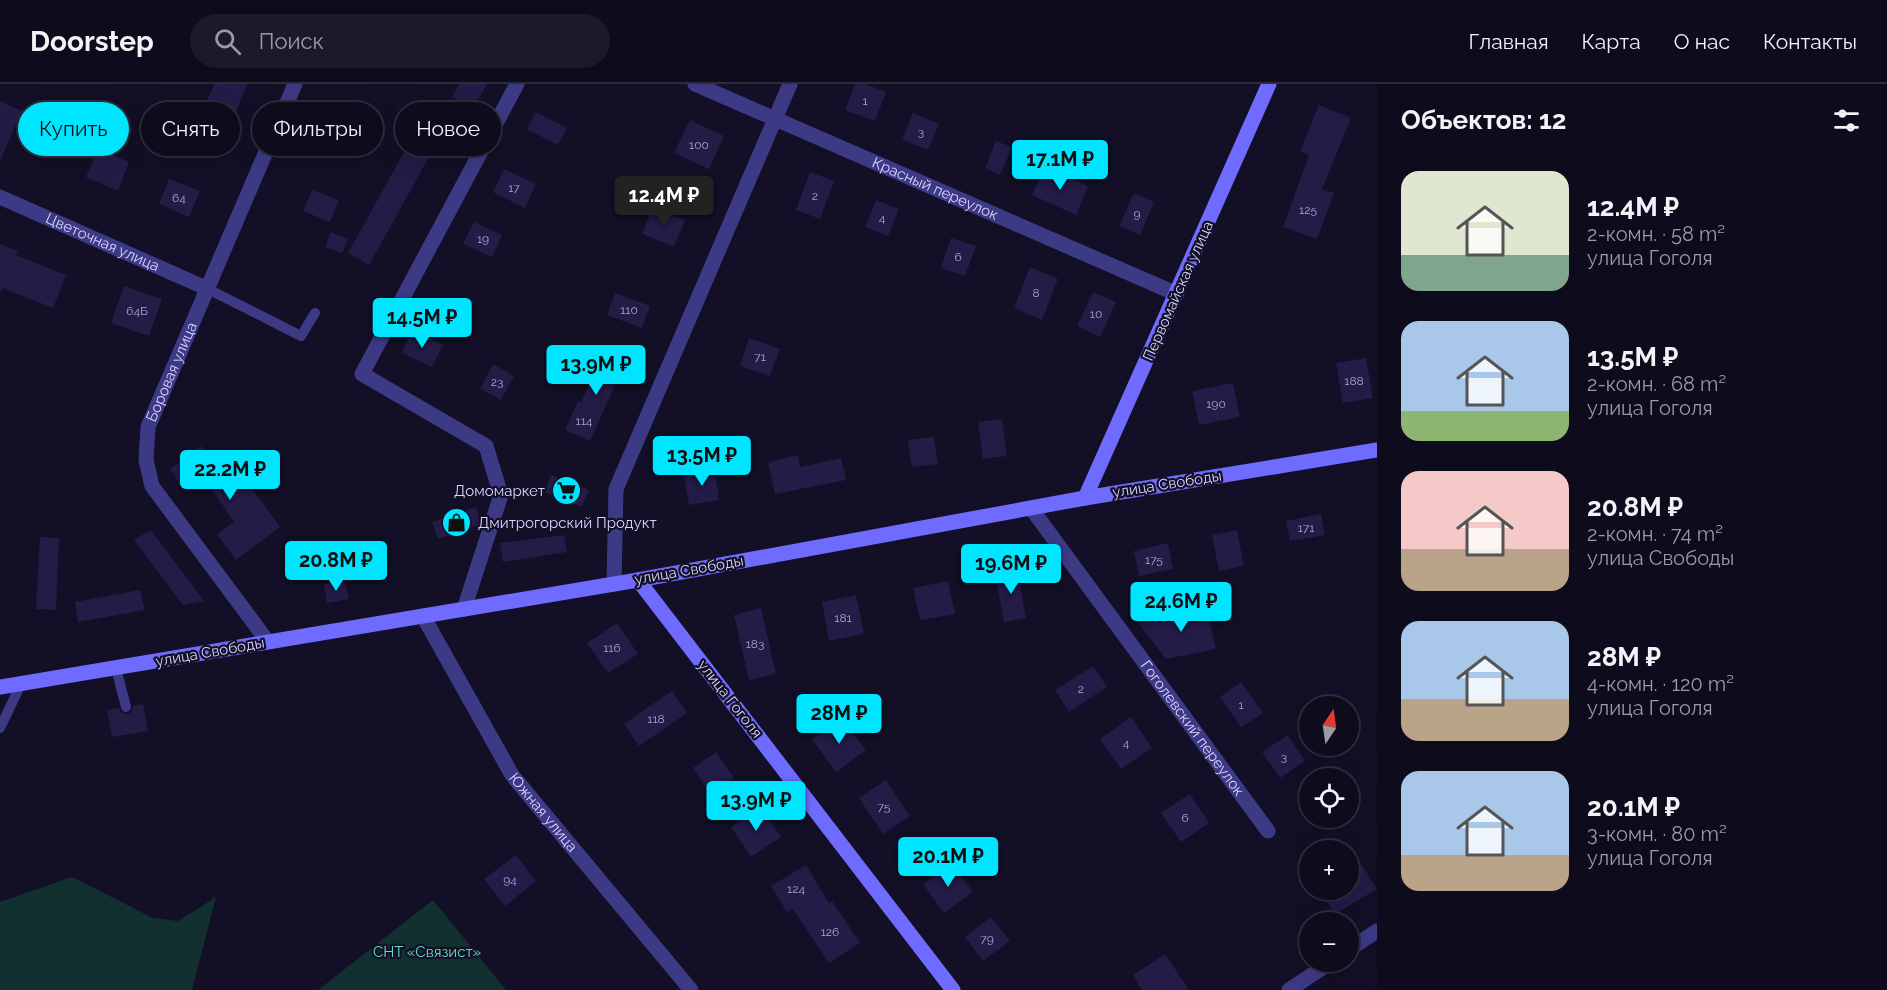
<!DOCTYPE html>
<html lang="ru">
<meta charset="utf-8">
<style>
body{margin:0;font-family:Raleway,sans-serif;background:#1c1929;color:#f1f3f6;height:100vh;display:flex;flex-direction:column;font-size:22px;white-space:nowrap}
*{box-sizing:border-box;margin:0}
p{font-size:20px;color:#9b9ba3}
.icon{flex:none;width:33px;height:33px;fill:none;stroke:currentColor;stroke-width:2;stroke-linecap:round;stroke-linejoin:round}
.map{position:relative;flex:1;overflow:hidden}
.side{display:flex;flex-direction:column;background:#0e0b1c;width:510px}
.side>*{flex:none}
.guide{position:absolute;left:18px;top:18px;width:570px;height:54px;display:flex;gap:12px}
.needle{width:39px;rotate:13deg}
.buttons{position:absolute;left:1299px;top:612px;display:grid;gap:12px}
.buttons a{display:grid;place-items:center;width:60px;height:60px;border-radius:50%;background:#0e0b1c;box-shadow:0 6px 24px #0002,0 0 0 2px #2e2b3b;font-size:30px}
.price{position:absolute;translate:-50% -51px;padding:0 14px;border-radius:6px;background:#00e5ff;color:#111;font-size:20px;line-height:39px;filter:drop-shadow(0 2px 3px #0008)}
.price::after{content:'';position:absolute;left:50%;top:36px;width:18px;height:14px;margin-left:-9px;background:inherit;clip-path:polygon(0 0,100% 0,50% 100%)}
.price.active{background:#222;color:#fff}
ul{padding:0;list-style:none}
li{display:flex;align-items:center;gap:18px;height:150px;padding:0 24px}
li span{display:grid;place-items:center;flex:none;width:168px;height:120px;border-radius:18px;color:#555}
li>.icon{margin-inline-start:auto}
span .icon{width:72px;height:72px;fill:#fffc;stroke-width:1}
li b{font-size:26px}
h2{display:flex;justify-content:space-between;align-items:center;height:72px;padding:0 24px;font-size:26px}
.pill{padding:0 21px;border-radius:27px;background:#0e0b1c;box-shadow:0 6px 24px #0002,0 0 0 2px #2e2b3b;font-size:21px;line-height:54px}
.pill.active{background:#00e5ff;color:#111}
header{display:flex;align-items:center;gap:36px;box-sizing:border-box;height:84px;padding:0 30px;background:#0e0b1c;border-bottom:2px solid #2e2b3b}
header strong{font-size:28px}
nav{display:flex;gap:33px;margin-inline-start:auto;font-size:21px}
.search{width:420px;height:54px;background:#1c1929;display:flex;align-items:center;gap:15px;box-sizing:border-box;padding:0 21px;border-radius:33px;color:#9b9ba3;font-size:22px}
main{display:flex;flex:1;min-height:0}
.map>svg:first-child{display:block}
</style>
<header>
<strong>Doorstep</strong>
<div class="search"><svg class="icon" aria-label="search" viewBox="0 0 24 24"><circle cx="10" cy="10" r="6"/><path d="M15 15l6 6"/></svg>Поиск</div>
<nav><a>Главная</a><a>Карта</a><a>О нас</a><a>Контакты</a></nav>
</header>
<main>
<div class="map">
<svg width="1377" height="906" viewBox="0 0 1377 906">
<rect width="100%" height="100%" fill="#130f26"/>
<g fill="#12302f">
<polygon points="72,793 153,834 178,837 216,813 192,906 0,906 0,818"/>
<polygon points="433,816 506,906 318,906"/>
</g>
<g fill="#241b47">
<polygon points="214,0 247,0 236,28 207,17"/>
<polygon points="459,0 487,0 473,25 452,13"/>
<polygon points="855,0 865,0 886,8 875,37 845,26"/>
<polygon points="0,17 22,27 0,77"/>
<polygon points="1319,21 1351,34 1322,105 1334,109 1317,155 1283,143 1309,71 1300,67"/>
<polygon points="536,28 567,44 558,61 527,45"/>
<polygon points="913,29 939,40 928,66 902,56"/>
<polygon points="690,36 724,52 709,85 674,69"/>
<polygon points="413,52 434,64 369,181 348,169"/>
<polygon points="996,57 1012,63 1000,91 985,84"/>
<polygon points="98,65 129,78 118,107 86,93"/>
<polygon points="1045,83 1088,102 1076,131 1032,111"/>
<polygon points="504,85 536,100 525,124 493,108"/>
<polygon points="810,88 834,97 820,135 796,126"/>
<polygon points="169,95 200,107 189,133 159,120"/>
<polygon points="312,106 339,116 330,138 303,127"/>
<polygon points="1134,109 1154,118 1140,151 1119,142"/>
<polygon points="876,116 899,125 888,152 865,143"/>
<polygon points="653,123 685,136 674,163 642,150"/>
<polygon points="474,138 502,151 492,173 463,160"/>
<polygon points="331,148 348,155 342,169 325,163"/>
<polygon points="951,154 976,162 965,192 941,184"/>
<polygon points="0,160 18,167 16,171 66,191 53,224 3,204 0,209"/>
<polygon points="1030,183 1058,195 1042,236 1014,224"/>
<polygon points="124,202 162,215 149,252 111,239"/>
<polygon points="1093,208 1116,218 1100,253 1077,242"/>
<polygon points="615,209 650,222 642,244 607,231"/>
<polygon points="412,247 443,261 432,283 402,269"/>
<polygon points="749,254 780,265 770,292 740,282"/>
<polygon points="607,264 627,274 590,357 565,346 578,317 581,318"/>
<polygon points="1366,274 1373,314 1343,319 1336,279"/>
<polygon points="493,280 514,292 501,316 480,305"/>
<polygon points="1233,299 1240,333 1199,341 1192,307"/>
<polygon points="1002,335 1007,372 983,375 978,338"/>
<polygon points="934,353 938,380 912,383 908,356"/>
<polygon points="201,362 218,385 231,375 280,443 236,476 217,450 234,438 203,392 184,405 170,385"/>
<polygon points="798,371 800,383 841,374 846,396 775,410 768,378"/>
<polygon points="715,386 719,416 689,421 684,391"/>
<polygon points="551,391 589,406 582,423 544,408"/>
<polygon points="476,423 481,440 438,455 432,438"/>
<polygon points="1321,430 1325,451 1290,457 1286,437"/>
<polygon points="151,446 204,517 183,521 134,456"/>
<polygon points="1237,446 1244,482 1219,487 1212,451"/>
<polygon points="564,451 567,468 503,478 500,459"/>
<polygon points="40,453 59,454 56,526 36,525"/>
<polygon points="1168,459 1173,485 1139,492 1134,467"/>
<polygon points="1017,484 1026,534 1004,538 995,489"/>
<polygon points="345,497 349,515 327,519 324,500"/>
<polygon points="948,497 955,530 920,536 913,504"/>
<polygon points="140,506 145,526 78,538 75,518"/>
<polygon points="856,511 864,550 829,557 822,518"/>
<polygon points="1206,522 1216,565 1166,575 1137,537"/>
<polygon points="761,524 776,590 749,596 734,531"/>
<polygon points="617,539 638,570 608,589 587,559"/>
<polygon points="1093,582 1107,603 1069,628 1055,606"/>
<polygon points="1241,598 1263,629 1241,643 1220,613"/>
<polygon points="672,607 687,629 639,662 624,640"/>
<polygon points="143,620 148,647 112,653 107,626 119,624 121,629 127,630 132,628 133,622"/>
<polygon points="1131,633 1152,664 1121,685 1100,655"/>
<polygon points="842,634 866,666 836,688 812,655"/>
<polygon points="1288,651 1305,677 1280,694 1262,668"/>
<polygon points="716,668 734,694 710,710 693,684"/>
<polygon points="886,696 910,732 883,750 859,714"/>
<polygon points="1190,710 1209,739 1181,758 1161,729"/>
<polygon points="761,723 781,753 751,773 731,743"/>
<polygon points="1348,760 1377,805 1335,830 1320,806 1348,806"/>
<polygon points="516,771 536,797 505,822 484,795"/>
<polygon points="952,779 973,808 944,829 923,800"/>
<polygon points="806,781 829,819 832,817 860,859 829,879 793,825 787,828 771,802"/>
<polygon points="991,833 1010,857 983,877 965,853"/>
<polygon points="1165,870 1189,906 1142,906 1133,891"/>
</g>
<g fill="none" stroke-linecap="round" stroke-linejoin="round">
<g stroke="#3d3a85" stroke-width="10">
<polyline points="206,204 301,252 315,229"/>
<polyline points="116,584 126,623"/>
<polyline points="0,644 21,600"/>
</g>
<g stroke="#3d3a85" stroke-width="15">
<path id="s1" d="M695,0L1177,210"/>
<path id="s2" d="M0,113L206,204"/>
<path id="s3" d="M1031,424L1268,747"/>
<polyline points="614,500 616,405 790,0"/>
<polyline points="464,525 501,411 486,362 362,290 517,0"/>
<path id="s4" d="M423,532L512,691L691,906"/>
<path id="s5" d="M268,558L152,402L146,376L148,343L295,0"/>
<polyline points="1348,866 1377,847"/>
<polyline points="1289,906 1331,878"/>
</g>
<g stroke="#6f6bff" stroke-width="15">
<polyline points="1085,414 1269,0"/>
<polyline points="638,496 953,906"/>
<polyline points="0,603 638,496 1085,414 1377,366"/>
</g>
</g>
<defs>
<symbol id="supermarket-disc" viewBox="-11 -11 22 22"><circle r="9.5" fill="#00e5ff" stroke="#130f26"/><path d="M-6-5.5h2.5l.6 2H6L4.5 2H-2.5L-4.4-4H-6ZM-1.5 3.2a1.3 1.3 0 1 0 .1 0ZM3 3.2a1.3 1.3 0 1 0 .1 0Z" fill="#111"/></symbol>
<symbol id="shop-disc" viewBox="-11 -11 22 22"><circle r="9.5" fill="#00e5ff" stroke="#130f26"/><path d="M-5-2.5h2.3a2.7 3.5 0 0 1 5.4 0H5L5.5 6h-11ZM-1.5-2.5h3a1.5 2.3 0 0 0-3 0Z" fill="#111"/></symbol>
</defs>
<g fill-rule="evenodd">
<use href="#supermarket-disc" x="550" y="390" width="33" height="33"/>
<use href="#shop-disc" x="440" y="422" width="33" height="33"/>
</g>
<g text-anchor="middle" dominant-baseline="central" stroke-width="4.5" stroke-linejoin="round" paint-order="stroke">
<g font-size="12" fill="#aca6d1">
<text x="865" y="17">1</text>
<text x="921" y="48">3</text>
<text x="699" y="61">100</text>
<text x="514" y="104">17</text>
<text x="815" y="112">2</text>
<text x="179" y="114">64</text>
<text x="1308" y="126">125</text>
<text x="1137" y="130">9</text>
<text x="882" y="134">4</text>
<text x="483" y="155">19</text>
<text x="958" y="173">6</text>
<text x="1036" y="209">8</text>
<text x="629" y="226">110</text>
<text x="137" y="227">64Б</text>
<text x="1096" y="230">10</text>
<text x="760" y="273">71</text>
<text x="1354" y="297">188</text>
<text x="497" y="298">23</text>
<text x="1216" y="320">190</text>
<text x="584" y="337">114</text>
<text x="1306" y="444">171</text>
<text x="1154" y="476">175</text>
<text x="843" y="534">181</text>
<text x="755" y="560">183</text>
<text x="612" y="564">116</text>
<text x="1081" y="605">2</text>
<text x="1241" y="621">1</text>
<text x="656" y="635">118</text>
<text x="1126" y="659">4</text>
<text x="1284" y="673">3</text>
<text x="884" y="723">75</text>
<text x="1185" y="734">6</text>
<text x="510" y="796">94</text>
<text x="796" y="805">124</text>
<text x="830" y="848">126</text>
<text x="987" y="855">79</text>
</g>
<g font-size="15" fill="#d9d4ff" stroke="#130f26">
<text stroke="none"><textPath href="#s1" startOffset="262">Красный переулок</textPath></text>
<text stroke="none"><textPath href="#s2" startOffset="112">Цветочная улица</textPath></text>
<text transform="translate(1178 207) rotate(-66)">Первомайская улица</text>
<text stroke="none"><textPath href="#s5" startOffset="314">Боровая улица</textPath></text>
<text transform="translate(1167 400) rotate(-9)">улица Свободы</text>
<text transform="translate(689 486) rotate(-10)">улица Свободы</text>
<text transform="translate(210 568) rotate(-10)">улица Свободы</text>
<text transform="translate(730 615) rotate(52)">улица Гоголя</text>
<text stroke="none"><textPath href="#s3" startOffset="273">Гоголевский переулок</textPath></text>
<text stroke="none"><textPath href="#s4" startOffset="231">Южная улица</textPath></text>
</g>
<g font-size="15" fill="#d9d4ff" stroke="#130f26" text-anchor="end">
<text x="545" y="407">Домомаркет</text>
<text x="478" y="439" text-anchor="start">Дмитрогорский Продукт</text>
</g>
<g font-size="15" fill="#5fe0c0" stroke="#130f26">
<text x="427" y="868">СНТ «Связист»</text>
</g>
</g>
</svg>
<div class="buttons">
<a><svg class="needle" viewBox="-14 -14 28 28"><path d="M0-13l5 13h-10z" fill="#e53935"/><path d="M0 13l5-13h-10z" fill="#9b9ba3"/></svg></a>
<a><svg class="icon" aria-label="locate" viewBox="0 0 24 24"><circle cx="12" cy="12" r="6"/><path d="M12 2v4M12 18v4M2 12h4M18 12h4"/></svg></a>
<a>+</a>
<a>−</a>
</div>
<b class="price" style="left:1060px;top:107px">17.1M ₽</b>
<b class="price active" style="left:664px;top:143px">12.4M ₽</b>
<b class="price" style="left:422px;top:265px">14.5M ₽</b>
<b class="price" style="left:596px;top:312px">13.9M ₽</b>
<b class="price" style="left:702px;top:403px">13.5M ₽</b>
<b class="price" style="left:230px;top:417px">22.2M ₽</b>
<b class="price" style="left:336px;top:508px">20.8M ₽</b>
<b class="price" style="left:1011px;top:511px">19.6M ₽</b>
<b class="price" style="left:1181px;top:549px">24.6M ₽</b>
<b class="price" style="left:839px;top:661px">28M ₽</b>
<b class="price" style="left:756px;top:748px">13.9M ₽</b>
<b class="price" style="left:948px;top:804px">20.1M ₽</b>
<div class="guide">
<a class="pill active">Купить</a>
<a class="pill">Снять</a>
<a class="pill">Фильтры</a>
<a class="pill">Новое</a>
</div>
</div>
<section class="side">
<h2>Объектов: 12<svg class="icon" aria-label="filters" viewBox="0 0 24 24"><path d="M4 7h16M4 17h16"/><circle cx="9" cy="7" r="2"/><circle cx="15" cy="17" r="2"/></svg></h2>
<ul>
<li><span style="background:linear-gradient(#dfe7d0 70%,#7fa58c 0)"><svg class="icon" aria-label="home" viewBox="0 0 24 24"><path d="M3 11l9-7 9 7M6 9v11h12V9"/></svg></span><div><b>12.4M ₽</b><p>2-комн. · 58 m²</p><p>улица Гоголя</p></div></li>
<li><span style="background:linear-gradient(#a9c7e8 75%,#8fb573 0)"><svg class="icon" aria-label="home" viewBox="0 0 24 24"><path d="M3 11l9-7 9 7M6 9v11h12V9"/></svg></span><div><b>13.5M ₽</b><p>2-комн. · 68 m²</p><p>улица Гоголя</p></div></li>
<li><span style="background:linear-gradient(#f6c9c9 65%,#b9a48a 0)"><svg class="icon" aria-label="home" viewBox="0 0 24 24"><path d="M3 11l9-7 9 7M6 9v11h12V9"/></svg></span><div><b>20.8M ₽</b><p>2-комн. · 74 m²</p><p>улица Свободы</p></div></li>
<li><span style="background:linear-gradient(#a9c7e8 65%,#b9a48a 0)"><svg class="icon" aria-label="home" viewBox="0 0 24 24"><path d="M3 11l9-7 9 7M6 9v11h12V9"/></svg></span><div><b>28M ₽</b><p>4-комн. · 120 m²</p><p>улица Гоголя</p></div></li>
<li><span style="background:linear-gradient(#a9c7e8 70%,#b9a48a 0)"><svg class="icon" aria-label="home" viewBox="0 0 24 24"><path d="M3 11l9-7 9 7M6 9v11h12V9"/></svg></span><div><b>20.1M ₽</b><p>3-комн. · 80 m²</p><p>улица Гоголя</p></div></li>
</ul>
</section>
</main>
